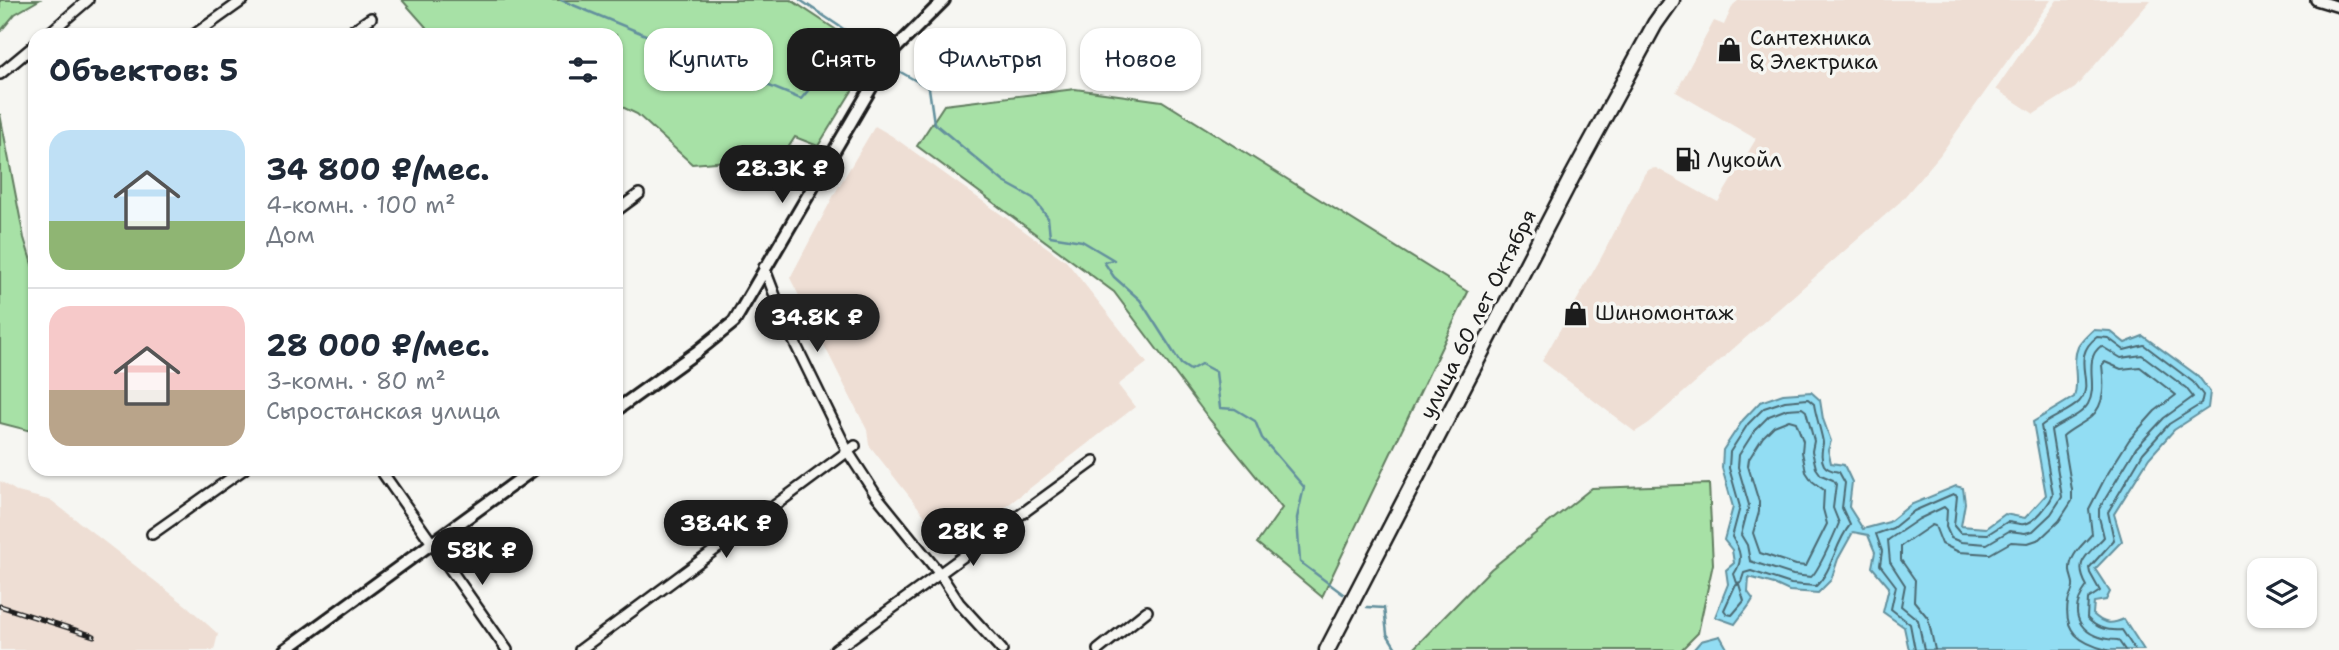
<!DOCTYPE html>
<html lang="ru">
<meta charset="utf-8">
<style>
body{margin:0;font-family:"Shantell Sans",sans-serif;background:#f2f2f3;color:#1f2937;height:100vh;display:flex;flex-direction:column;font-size:26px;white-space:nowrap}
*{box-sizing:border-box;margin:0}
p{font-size:23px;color:#747a83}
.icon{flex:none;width:38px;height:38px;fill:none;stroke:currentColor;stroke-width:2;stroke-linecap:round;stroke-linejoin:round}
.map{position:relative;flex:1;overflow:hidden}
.drawer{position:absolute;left:28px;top:28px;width:595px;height:448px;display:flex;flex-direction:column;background:#fff;border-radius:21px;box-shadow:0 2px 5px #0004}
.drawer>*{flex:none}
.hud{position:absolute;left:644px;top:28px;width:665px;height:63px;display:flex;gap:14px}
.buttons{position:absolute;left:2247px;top:558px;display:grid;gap:14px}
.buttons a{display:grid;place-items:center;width:70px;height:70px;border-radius:14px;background:#fff;box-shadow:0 2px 5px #0004;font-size:35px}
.price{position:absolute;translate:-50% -60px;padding:0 16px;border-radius:24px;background:#1c1c1c;color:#fff;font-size:23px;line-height:46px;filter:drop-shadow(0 2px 4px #0008)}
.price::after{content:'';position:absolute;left:50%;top:42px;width:21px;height:16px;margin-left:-10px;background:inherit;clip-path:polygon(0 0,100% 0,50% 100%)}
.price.active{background:#222;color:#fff}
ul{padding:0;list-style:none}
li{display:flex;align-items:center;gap:21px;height:175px;padding:0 21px}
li+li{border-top:2px solid #e0e1e3}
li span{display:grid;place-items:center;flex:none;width:196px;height:140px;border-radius:21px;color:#555}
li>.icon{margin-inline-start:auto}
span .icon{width:84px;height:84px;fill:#fffc;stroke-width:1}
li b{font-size:30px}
h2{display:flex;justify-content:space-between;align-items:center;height:84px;padding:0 21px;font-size:30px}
.pill{padding:0 24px;border-radius:21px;background:#fff;box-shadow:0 2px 5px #0004;font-size:24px;line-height:63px}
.pill.active{background:#1c1c1c;color:#fff}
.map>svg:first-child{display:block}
</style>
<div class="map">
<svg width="2339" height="650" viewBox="0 0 2339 650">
<rect width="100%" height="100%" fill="#f6f6f2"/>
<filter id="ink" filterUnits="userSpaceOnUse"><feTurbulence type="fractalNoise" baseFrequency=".0143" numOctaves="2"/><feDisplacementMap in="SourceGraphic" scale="14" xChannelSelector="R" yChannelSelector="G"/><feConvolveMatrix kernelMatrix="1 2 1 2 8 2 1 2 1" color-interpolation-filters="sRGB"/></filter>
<g filter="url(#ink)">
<g fill="#eeded4">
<polygon points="1739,0 2051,0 1940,155 1900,202 1649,423 1635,432 1542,361 1601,258 1645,173 1650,169 1656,168 1718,202 1756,139 1676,92 1714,21 1724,25 1733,5"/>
<polygon points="2057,0 2151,0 2075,88 2034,114 1996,89"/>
<polygon points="875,126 892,136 1066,261 1147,363 1118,385 1135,407 951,549 869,445 867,430 790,278 835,193"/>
<polygon points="0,481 18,492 52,501 187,606 218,634 214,650 0,650"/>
</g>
<g fill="#a7e1a6" stroke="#627e61" stroke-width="2">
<polygon points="0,0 39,0 15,14 0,32"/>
<polygon points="402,0 791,0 850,39 866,68 818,146 795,137 768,179 739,160 692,164 637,114 616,104 616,35 433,35"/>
<polygon points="1075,89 1162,101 1468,292 1322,597 1257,543 1282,508 1210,420 1114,292 917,146 944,105"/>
<polygon points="0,114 24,238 35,274 35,427 31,431 0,423"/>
<polygon points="1709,484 1713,564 1698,633 1681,650 1412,650 1491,569 1592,488"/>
</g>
<g fill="#92ddf3" stroke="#63909d" stroke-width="2">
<path d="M2093,330L2110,331L2125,343L2143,336L2198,376L2210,392L2208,408L2174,430L2149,458L2114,514L2122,541L2095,569L2110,592L2106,600L2094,602L2093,614C2103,624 2111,625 2124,619L2144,650H1909L1904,627L1883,612L1889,587L1872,567L1875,552L1868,535L1853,532L1838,559L1831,580L1818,593L1789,591L1774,584L1749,577L1748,592L1753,599C1748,609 1741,615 1735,624L1715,617L1728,584L1726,570L1734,563L1732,550L1724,540L1733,507L1722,468L1723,450L1743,420L1760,402L1783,394L1811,392L1820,400L1823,419L1831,441L1828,450L1831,463L1844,465L1852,482L1849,507L1863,529L1889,522L1910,505L1956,486L1963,488L1965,503L1961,526L1986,528L2005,514L2025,518L2046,495L2033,422L2074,397C2080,380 2071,363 2078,347C2081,341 2088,335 2093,330Z"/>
<polygon points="1720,636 1728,650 1693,650 1701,641"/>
</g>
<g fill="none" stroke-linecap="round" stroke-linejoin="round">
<g stroke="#4b6972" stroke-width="2">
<path d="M1808,399L1814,404C1815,413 1823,438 1823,443C1822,450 1820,457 1824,465C1827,470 1834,471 1839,472L1845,483L1842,508L1850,525C1835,543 1833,570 1816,586L1791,584L1751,571L1744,573L1741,582L1737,583L1734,574C1744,560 1740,550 1732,537L1740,507L1729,468L1730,452L1748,424L1764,408L1785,401Z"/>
<path d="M1802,408L1806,411L1814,441L1812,451L1816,468L1821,475L1833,480L1836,484L1833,508L1839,523C1835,533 1818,572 1811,577L1793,575L1750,561L1747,545L1741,535L1749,505L1738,467L1739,455L1755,430L1769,416L1787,409Z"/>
<polygon points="1789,420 1796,422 1803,441 1802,452 1806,472 1812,481 1824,490 1823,509 1827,524 1806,566 1796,565 1760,553 1753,533 1759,512 1759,502 1748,466 1749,459 1763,437 1774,426"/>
<polygon points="1739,584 1744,601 1732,615 1727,614 1724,610 1735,586"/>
<path d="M1915,650L1910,624L1891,609L1896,586L1880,565L1882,551L1876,534L1893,528L1914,511L1953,494L1957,496L1954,526L1960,533L1988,534L2007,522C2012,522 2019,525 2024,524C2035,523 2049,504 2053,495L2041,426C2052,417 2069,412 2079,402C2097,383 2068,358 2097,337L2108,338L2124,350L2144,345L2193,382L2203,395L2201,404L2169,424L2143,453L2108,512L2114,540L2089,568L2090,573L2100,591L2088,599L2087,618C2097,629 2108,631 2122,630L2135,650"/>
<path d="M1924,650L1918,620L1901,606L1905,585L1890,562L1888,540L1919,519L1944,507L1947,510L1946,527L1951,538L1961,542L1987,544L2009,531L2025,533L2033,531L2051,514L2062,497L2051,430C2062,422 2081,416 2088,404C2099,385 2082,360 2101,346L2121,358L2142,355L2186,388L2193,397L2164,418L2136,448L2099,509V517L2104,537C2087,556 2073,561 2087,586C2064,617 2084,639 2118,640L2125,650"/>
<path d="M1935,650L1928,618L1914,601L1915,580L1901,560V546L1932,525L1935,526L1942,544L1959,552L1990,554L2011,542L2028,543L2040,539L2059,521L2072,501V490L2063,436C2071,429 2082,424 2091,417C2106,404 2104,383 2102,365L2105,362L2121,369L2140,367L2176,395L2155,411L2129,440L2105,478L2089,509L2092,534C2083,545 2069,555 2070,571C2070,575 2074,582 2073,586C2073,591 2069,596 2068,602C2063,632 2080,643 2107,650"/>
</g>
<g stroke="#63909d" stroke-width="2.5">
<polyline points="561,0 801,99 845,46 869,51"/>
<polyline points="800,0 857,38 869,51 882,61"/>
<polyline points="888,65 929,88 934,123 1004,182 1033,198 1048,218 1050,236 1082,241 1114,260 1104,262 1114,277 1140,300 1181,364 1190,370 1201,364 1216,372 1220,408 1235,409 1255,421 1262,438 1304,487 1297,518 1300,562 1343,594"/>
<polyline points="1367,607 1384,608 1387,634 1397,650"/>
</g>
<defs>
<g id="minor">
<polyline points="2316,0 2339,7"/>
<polyline points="58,26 65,35"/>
<polyline points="47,35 88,0"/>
<polyline points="194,35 243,0"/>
<polyline points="346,35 371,18"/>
<polyline points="0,74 35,45"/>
<polyline points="616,211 639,194"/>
<polyline points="764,267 787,327 848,452 876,495 940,574 959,603 1002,650"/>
<polyline points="380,469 507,650"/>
<polyline points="152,534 244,469"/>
<polyline points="580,650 855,446"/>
<polyline points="835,650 1094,461"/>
<polyline points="1098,650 1147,611"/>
</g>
<g id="tertiary">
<polyline points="616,410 698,351 734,322 892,52 944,0"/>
<polyline points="285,650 534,469"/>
</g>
<polyline id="primary" points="1327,650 1573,175 1655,24 1672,0"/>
</defs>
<use href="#minor" stroke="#1c1c1c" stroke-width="14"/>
<use href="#tertiary" stroke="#1c1c1c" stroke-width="16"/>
<use href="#primary" stroke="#1c1c1c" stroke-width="19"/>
<use href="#minor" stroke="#f6f6f2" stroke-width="9"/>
<use href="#tertiary" stroke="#f6f6f2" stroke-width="10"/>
<use href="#primary" stroke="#f6f6f2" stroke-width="14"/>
<defs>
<polyline id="rail" points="0,606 94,636"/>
</defs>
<use href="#rail" stroke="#1c1c1c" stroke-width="5"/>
<use href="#rail" stroke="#f6f6f2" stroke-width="2.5" stroke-dasharray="8" stroke-linecap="butt"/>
</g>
</g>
<defs>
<symbol id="shop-bare" viewBox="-9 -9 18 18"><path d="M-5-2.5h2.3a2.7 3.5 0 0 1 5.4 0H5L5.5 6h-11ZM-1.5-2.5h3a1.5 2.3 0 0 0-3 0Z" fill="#1c1c1c" stroke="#f6f6f2" stroke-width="2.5" paint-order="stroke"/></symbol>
<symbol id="fuel-bare" viewBox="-9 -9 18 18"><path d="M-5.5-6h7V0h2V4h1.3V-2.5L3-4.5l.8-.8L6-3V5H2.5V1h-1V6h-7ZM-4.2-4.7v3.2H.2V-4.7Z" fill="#1c1c1c" stroke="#f6f6f2" stroke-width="2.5" paint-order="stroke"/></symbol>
</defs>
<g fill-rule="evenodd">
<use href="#shop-bare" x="1712" y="32" width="35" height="35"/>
<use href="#fuel-bare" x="1670" y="142" width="35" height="35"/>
<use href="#shop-bare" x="1558" y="296" width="35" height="35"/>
</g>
<g text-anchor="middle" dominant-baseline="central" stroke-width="7" stroke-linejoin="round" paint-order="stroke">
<g font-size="21" fill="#1c1c1c" stroke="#f6f6f2" text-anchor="start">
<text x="1750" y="38">Сантехника<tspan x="1750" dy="24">&amp; Электрика</tspan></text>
<text x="1707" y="160">Лукойл</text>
<text x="1595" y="313">Шиномонтаж</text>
</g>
<g font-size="21" fill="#1c1c1c" stroke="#f6f6f2">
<text transform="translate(1478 314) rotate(-63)">улица 60 лет Октября</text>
</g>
</g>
</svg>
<div class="buttons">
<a><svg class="icon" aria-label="layers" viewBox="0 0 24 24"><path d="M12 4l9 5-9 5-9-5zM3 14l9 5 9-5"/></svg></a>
</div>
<b class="price" style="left:782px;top:205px">28.3K ₽</b>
<b class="price active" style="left:817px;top:354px">34.8K ₽</b>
<b class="price" style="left:726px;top:560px">38.4K ₽</b>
<b class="price" style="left:973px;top:568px">28K ₽</b>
<b class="price" style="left:482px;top:587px">58K ₽</b>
<div class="hud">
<a class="pill">Купить</a>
<a class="pill active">Снять</a>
<a class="pill">Фильтры</a>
<a class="pill">Новое</a>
</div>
<section class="drawer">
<h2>Объектов: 5<svg class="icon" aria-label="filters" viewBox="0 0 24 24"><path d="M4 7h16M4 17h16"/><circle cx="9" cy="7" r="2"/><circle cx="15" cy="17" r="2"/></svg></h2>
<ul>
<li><span style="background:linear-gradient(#bfe0f5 65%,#8fb573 0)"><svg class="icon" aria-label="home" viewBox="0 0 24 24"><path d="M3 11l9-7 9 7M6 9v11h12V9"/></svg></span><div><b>34 800 ₽/мес.</b><p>4-комн. · 100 m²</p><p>Дом</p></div></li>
<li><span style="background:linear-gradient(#f6c9c9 60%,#b9a48a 0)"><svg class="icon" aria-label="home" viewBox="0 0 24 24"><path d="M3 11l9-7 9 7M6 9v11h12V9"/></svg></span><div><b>28 000 ₽/мес.</b><p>3-комн. · 80 m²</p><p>Сыростанская улица</p></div></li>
</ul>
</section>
</div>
